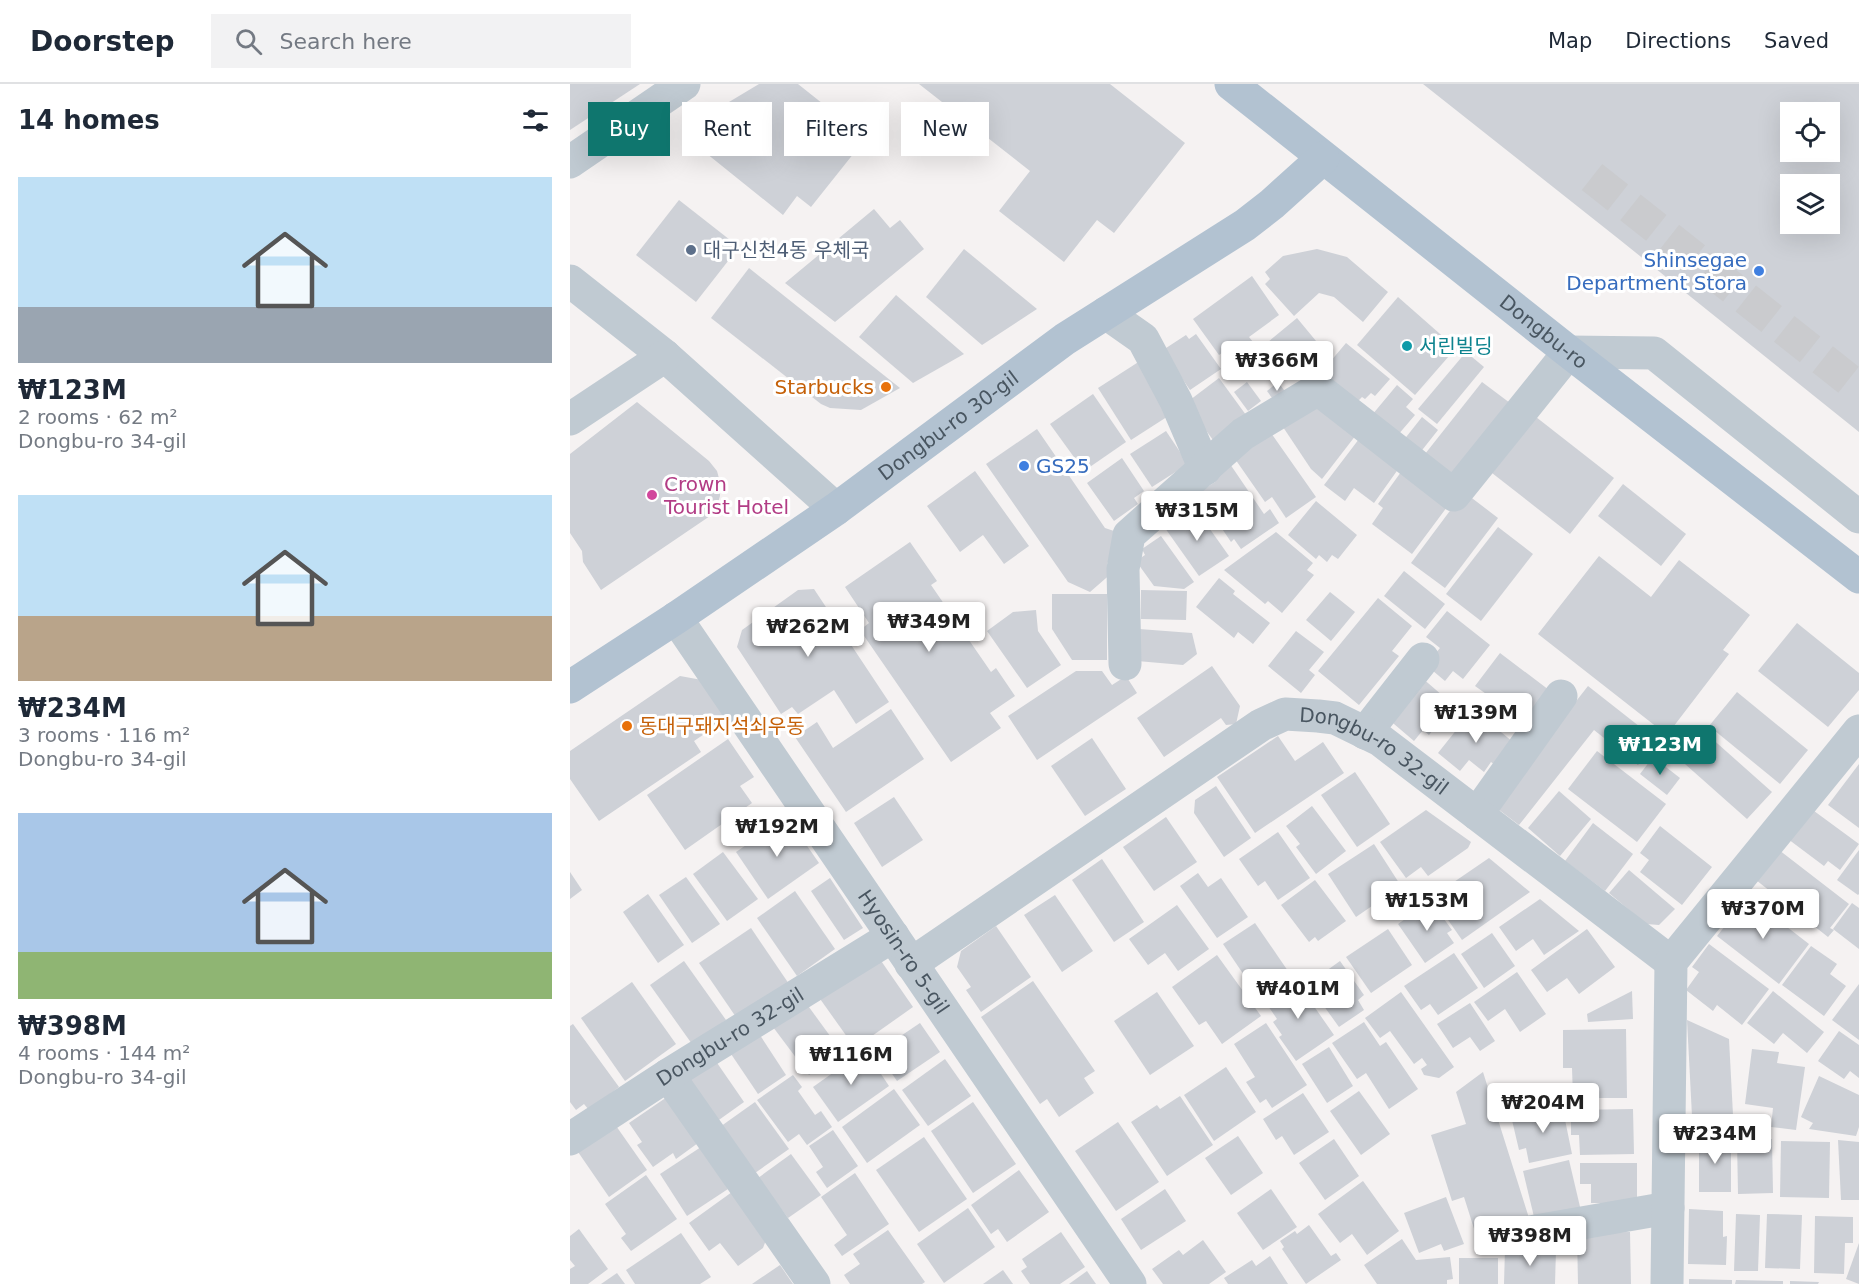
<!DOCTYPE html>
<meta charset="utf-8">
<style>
body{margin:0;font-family:"DejaVu Sans","Noto Sans KR",sans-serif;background:#f2f2f3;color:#1f2937;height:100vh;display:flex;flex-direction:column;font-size:22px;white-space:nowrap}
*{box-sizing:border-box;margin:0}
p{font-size:20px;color:#747a83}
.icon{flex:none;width:33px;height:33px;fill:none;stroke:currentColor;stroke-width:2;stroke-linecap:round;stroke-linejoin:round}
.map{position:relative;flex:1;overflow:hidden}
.panel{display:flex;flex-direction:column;background:#fff;width:570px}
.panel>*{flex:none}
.banner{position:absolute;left:18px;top:18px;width:570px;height:54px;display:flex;gap:12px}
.fabs{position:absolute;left:1210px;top:18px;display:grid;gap:12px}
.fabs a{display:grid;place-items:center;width:60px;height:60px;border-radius:0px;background:#fff;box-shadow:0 6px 24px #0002;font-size:30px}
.price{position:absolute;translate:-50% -51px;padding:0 14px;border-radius:6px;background:#fff;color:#222;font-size:20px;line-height:39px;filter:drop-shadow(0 2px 3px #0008)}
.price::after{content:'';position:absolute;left:50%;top:36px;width:18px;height:14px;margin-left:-9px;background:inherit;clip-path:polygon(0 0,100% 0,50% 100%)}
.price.selected{background:#0f766e;color:#fff}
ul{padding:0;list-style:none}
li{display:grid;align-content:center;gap:12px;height:318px;padding:0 18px}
li span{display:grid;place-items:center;height:186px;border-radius:0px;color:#555}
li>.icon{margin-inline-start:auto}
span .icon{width:108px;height:108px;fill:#fffc;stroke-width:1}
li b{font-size:26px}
h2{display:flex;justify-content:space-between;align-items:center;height:72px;padding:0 18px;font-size:26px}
.tag{padding:0 21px;border-radius:0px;background:#fff;box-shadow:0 6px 24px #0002;font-size:21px;line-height:54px}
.tag.selected{background:#0f766e;color:#fff}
header{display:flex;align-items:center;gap:36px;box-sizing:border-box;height:84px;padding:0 30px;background:#fff;border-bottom:2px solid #e0e1e3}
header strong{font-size:28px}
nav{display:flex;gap:33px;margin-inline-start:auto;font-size:21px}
.search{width:420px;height:54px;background:#f2f2f3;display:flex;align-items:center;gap:15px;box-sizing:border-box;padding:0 21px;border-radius:0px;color:#747a83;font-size:22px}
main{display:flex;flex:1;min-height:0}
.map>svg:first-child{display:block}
</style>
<header>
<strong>Doorstep</strong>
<div class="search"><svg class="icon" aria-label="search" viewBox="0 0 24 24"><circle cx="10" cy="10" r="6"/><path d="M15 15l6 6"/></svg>Search here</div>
<nav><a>Map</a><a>Directions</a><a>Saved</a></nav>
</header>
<main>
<section class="panel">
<h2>14 homes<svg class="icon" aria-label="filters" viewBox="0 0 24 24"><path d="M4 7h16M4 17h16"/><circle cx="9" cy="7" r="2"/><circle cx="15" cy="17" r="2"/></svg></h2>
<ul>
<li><span style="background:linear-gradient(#bfe0f5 70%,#9aa5b1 0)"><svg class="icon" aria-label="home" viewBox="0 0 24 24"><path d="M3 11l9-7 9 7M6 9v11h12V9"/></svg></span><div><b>₩123M</b><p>2 rooms · 62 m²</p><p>Dongbu-ro 34-gil</p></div></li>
<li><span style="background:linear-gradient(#bfe0f5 65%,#b9a48a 0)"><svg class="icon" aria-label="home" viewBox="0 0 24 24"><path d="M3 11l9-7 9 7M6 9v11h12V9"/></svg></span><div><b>₩234M</b><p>3 rooms · 116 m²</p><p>Dongbu-ro 34-gil</p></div></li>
<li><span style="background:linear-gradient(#a9c7e8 75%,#8fb573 0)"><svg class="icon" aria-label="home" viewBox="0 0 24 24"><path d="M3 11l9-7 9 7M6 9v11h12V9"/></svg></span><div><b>₩398M</b><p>4 rooms · 144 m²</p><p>Dongbu-ro 34-gil</p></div></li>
</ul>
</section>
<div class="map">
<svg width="1289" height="1200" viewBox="0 0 1289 1200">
<rect width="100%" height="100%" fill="#f5f2f2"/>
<g fill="#ced1d7" fill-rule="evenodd">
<polygon points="0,0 70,0 0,46"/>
<polygon points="189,0 228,0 287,47 276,62 284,69 241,123 227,112 213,131 121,57 144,27"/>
<polygon points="349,0 540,0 615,59 544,149 527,136 494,178 429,127 460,87"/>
<path d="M853,0H1289V348L1050,156ZM1221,28H1260V68H1221ZM1221,100H1260V140H1221Z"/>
<polygon points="109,116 169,163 126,218 66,171"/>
<polygon points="304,125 320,144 330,136 354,165 265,238 215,199"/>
<polygon points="394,165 467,225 412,261 356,213"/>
<polygon points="747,165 777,173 818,208 793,238 764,213 749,209 724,232 695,200 700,195 695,188 713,172"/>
<polygon points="179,184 330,304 291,326 260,324 251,320 141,234"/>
<polygon points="682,192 709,231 679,253 688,264 667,279 658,265 649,271 623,235"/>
<polygon points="326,211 394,270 343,299 289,253"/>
<polygon points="828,213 886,264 845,311 787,261"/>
<polygon points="727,234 756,269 736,286 726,273 710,285 692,263"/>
<polygon points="626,250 651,285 620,306 593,266 616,251 619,255"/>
<polygon points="776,259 820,295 805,312 801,309 795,315 792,313 787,318 755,291 762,281 760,278"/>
<polygon points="896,268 914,283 867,340 848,325"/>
<polygon points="570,277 603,329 561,356 528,304"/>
<polygon points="649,294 676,331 643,356 616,319"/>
<polygon points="677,298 691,317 678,327 664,308"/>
<polygon points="708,298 717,310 705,318 697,307"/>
<polygon points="912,298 940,319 886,394 855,370"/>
<polygon points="827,301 843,315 836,323 845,331 827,352 802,331"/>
<polygon points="523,310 556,358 514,387 480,340"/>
<polygon points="67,318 139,377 147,387 150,398 150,412 147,422 140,432 31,506 13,478 12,467 0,449 0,370"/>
<polygon points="739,323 752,323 786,351 752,395 741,385 713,343"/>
<polygon points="852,333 868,346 849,370 833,357"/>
<polygon points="966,333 1044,394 1000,450 922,389"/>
<polygon points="467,345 535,444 547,448 537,481 543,488 520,508 498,498 416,380"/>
<polygon points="699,346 746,413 716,434 702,413 695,418 663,372"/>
<polygon points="596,347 618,380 582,403 560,370"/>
<polygon points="789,355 829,384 804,419 784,404 775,417 754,401"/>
<polygon points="552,374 574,407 564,414 568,420 544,437 517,399"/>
<polygon points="660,380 694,430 700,425 709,439 671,465 664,455 661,458 628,409 645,398 646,390"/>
<polygon points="405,387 459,462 434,480 413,451 390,468 357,422"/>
<polygon points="831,388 877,423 842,470 802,440 813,424 808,420"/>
<polygon points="1053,400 1116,450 1091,482 1028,432"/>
<polygon points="894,408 928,434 875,504 841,479"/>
<polygon points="746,417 787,451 768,475 762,471 757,478 749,471 746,475 718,451"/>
<polygon points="625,424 659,472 629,492 595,444"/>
<polygon points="928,443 963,470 911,537 876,510"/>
<polygon points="706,448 743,479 737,486 744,491 712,529 698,517 695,520 654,486"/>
<polygon points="591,452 624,498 614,505 584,502 566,477 575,471 572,465"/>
<polygon points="340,458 367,497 361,501 421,588 426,584 445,612 420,629 431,644 381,678 290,546 299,539 275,503"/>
<polygon points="1029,472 1081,513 1109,476 1180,531 1153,566 1159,570 1097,651 968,550"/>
<polygon points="834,487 875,520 855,545 814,512"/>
<polygon points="649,494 665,507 663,510 700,539 683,560 668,548 664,554 626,523"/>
<polygon points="244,505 319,618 286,640 264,606 228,630 222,623 211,630 167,563 172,546 228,506"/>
<polygon points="571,506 617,507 616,536 571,535"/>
<polygon points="760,508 785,528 761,557 736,536"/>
<polygon points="482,510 537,510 537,576 502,576 482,545"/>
<polygon points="808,514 842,542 822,567 829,572 789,621 748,587"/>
<polygon points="466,526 468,547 491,581 457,604 417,547 443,528"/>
<polygon points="877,527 920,561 893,595 883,587 875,597 856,581 870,564 856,553"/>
<polygon points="1227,539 1289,589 1289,606 1258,643 1188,587"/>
<polygon points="569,545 622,549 627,570 613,581 567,577"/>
<polygon points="726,547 754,568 739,586 745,591 731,609 698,582"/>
<polygon points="930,569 979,606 948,647 912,621 919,612 905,602"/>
<polygon points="642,582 670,622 666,640 656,641 651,634 594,673 567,634"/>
<polygon points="506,587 532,587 542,601 556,592 567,609 467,676 438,632"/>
<polygon points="110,592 132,596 158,634 124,657 131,668 29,737 0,695 0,667"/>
<polygon points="851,593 880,618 871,630 874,632 859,651 853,646 844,657 817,634"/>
<polygon points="1018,602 1088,657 1068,681 1024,646 949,741 924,722"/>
<polygon points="1167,608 1238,666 1210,700 1139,642"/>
<polygon points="321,625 354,675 276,728 225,653 247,638 263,664"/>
<polygon points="903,625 943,658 925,681 921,678 914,688 899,676 890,687 868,669"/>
<polygon points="708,652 725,677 753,658 774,689 685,749 647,693"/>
<polygon points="1139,652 1202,708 1177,735 1115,680"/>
<polygon points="522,654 556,705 515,732 481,682"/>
<polygon points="158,655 184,693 170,702 182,719 115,766 77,711"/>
<polygon points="1098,659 1113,671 1106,680 1091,669"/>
<polygon points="1027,667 1096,720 1067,758 998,705"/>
<polygon points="1083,673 1110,694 1097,711 1070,690"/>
<polygon points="1289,680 1289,744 1258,721"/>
<polygon points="785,688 820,740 787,763 751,711"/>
<polygon points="646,702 681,754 654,773 624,729 625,716"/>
<polygon points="989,707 1021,735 990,772 958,744"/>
<polygon points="324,713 353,756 312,783 284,739"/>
<polygon points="742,722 776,767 746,790 726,763 730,760 716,742"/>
<polygon points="1240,724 1289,760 1270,786 1258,777 1254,782 1218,755"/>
<polygon points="856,726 901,758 898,764 858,792 851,783 836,794 810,758"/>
<polygon points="217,733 249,779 198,815 166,768"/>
<polygon points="596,733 627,778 584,807 553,763"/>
<polygon points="1023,739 1063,770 1035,807 995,777"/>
<polygon points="1090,742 1142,783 1112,821 1070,788 1079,776 1070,769"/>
<polygon points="708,748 740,794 708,816 695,797 688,802 669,775"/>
<polygon points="804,760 831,802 786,833 758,790"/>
<polygon points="1209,766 1279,820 1260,844 1264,846 1258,853 1186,796"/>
<polygon points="1289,766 1289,810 1288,811 1267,796"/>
<polygon points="153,768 188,815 157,837 123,790"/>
<polygon points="919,774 960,808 892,856 862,813"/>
<polygon points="532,775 574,838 544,858 502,796"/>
<polygon points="1059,786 1105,825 1089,841 1076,840 1039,809"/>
<polygon points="0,788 12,806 0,815"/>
<polygon points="628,789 638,803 651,794 678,833 647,854 610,802"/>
<polygon points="116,793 150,840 122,859 89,811"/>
<polygon points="260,794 293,844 274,856 241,807"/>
<polygon points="745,796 776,837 748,857 745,853 739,858 711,821"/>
<polygon points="225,807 265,865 227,892 187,834"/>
<polygon points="78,810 114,861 88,879 53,828"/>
<polygon points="485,811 523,867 492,888 454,831"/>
<polygon points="1178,813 1239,860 1209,900 1147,852"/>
<polygon points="970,815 1009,847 974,871 963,855 946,867 929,843"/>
<polygon points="861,817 882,846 877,849 884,859 855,879 828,840"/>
<polygon points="1282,819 1289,824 1289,865 1263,845"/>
<polygon points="607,821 639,865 608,887 595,869 578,881 559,855"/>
<polygon points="685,839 718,887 686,909 653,860"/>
<polygon points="426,842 461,893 411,928 396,906 401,903 387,883 391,867"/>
<polygon points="181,844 219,900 168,936 129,879"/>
<polygon points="818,845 842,881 801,909 776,873"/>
<polygon points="1017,845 1045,883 1009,910 997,894 977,908 961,886"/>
<polygon points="922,849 945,882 914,904 891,870"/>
<polygon points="1139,860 1199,905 1172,941 1147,921 1143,927 1116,906 1129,888 1122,883"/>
<polygon points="1241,862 1267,880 1260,890 1276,902 1254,932 1212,901"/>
<polygon points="884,869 908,904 868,931 860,920 851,926 834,902"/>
<polygon points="307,871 343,923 285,964 248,912"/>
<polygon points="647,871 691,932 652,960 636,937 629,941 602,903"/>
<polygon points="114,877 156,936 122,960 80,901"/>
<polygon points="770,877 794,911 788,916 794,926 769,943 738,900"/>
<polygon points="947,888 976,930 950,948 935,925 918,937 904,918"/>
<polygon points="725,895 764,951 726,977 709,953 712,951 703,938 707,935 694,916"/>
<polygon points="463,897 525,987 514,994 524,1009 489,1033 477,1015 470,1020 411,933"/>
<polygon points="62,898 106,960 55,997 11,934"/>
<polygon points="1289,900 1289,956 1262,936"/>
<polygon points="1062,907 1063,935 1018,938 1017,930"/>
<polygon points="1203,907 1254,948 1237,969 1213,949 1204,960 1177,939"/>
<polygon points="587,908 624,962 580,991 544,937"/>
<polygon points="831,908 884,983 869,994 854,991 851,985 857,981 852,974 844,980 820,947 810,954 795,934"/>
<polygon points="236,919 271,967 239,991 203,943"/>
<polygon points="900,919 925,957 910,967 900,953 883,964 867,940"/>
<polygon points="1117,936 1159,955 1163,1031 1122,1032"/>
<polygon points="794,938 810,962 816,958 848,1005 819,1025 796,989 787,995 762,959"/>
<polygon points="350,939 370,968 327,997 307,968"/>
<polygon points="696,939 737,1001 702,1024 696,1015 690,1019 676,998 685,993 664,960"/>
<polygon points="3,940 49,1003 19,1026 14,1020 6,1026 0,1018 0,942"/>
<polygon points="1056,945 1057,1014 1003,1014 1002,984 993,984 993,946"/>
<polygon points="1269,947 1289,961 1289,994 1280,987 1274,995 1248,977"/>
<polygon points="188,948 216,991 188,1010 159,967"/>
<polygon points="759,963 783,1002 757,1019 732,980"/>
<polygon points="1182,965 1209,968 1207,979 1235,983 1226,1046 1201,1043 1203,1024 1175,1020"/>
<polygon points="295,966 319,1002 268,1038 243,1003"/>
<polygon points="143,973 174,1018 146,1038 115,993"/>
<polygon points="375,975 401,1012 358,1042 332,1006"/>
<polygon points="656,983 686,1028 644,1057 614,1011"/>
<polygon points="913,988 959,1134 906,1151 894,1113 882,1117 861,1051 896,1040 886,1008"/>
<polygon points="223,991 232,1003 228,1007 245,1031 251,1027 262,1043 237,1061 229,1050 218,1058 187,1016"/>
<polygon points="1249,992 1289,1011 1289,1043 1286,1052 1239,1045 1243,1039 1231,1033"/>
<polygon points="324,1005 350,1041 297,1079 272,1043"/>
<polygon points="789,1007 820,1050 791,1071 760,1027"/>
<polygon points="733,1009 759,1048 724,1071 712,1052 706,1056 693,1035"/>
<polygon points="610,1012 643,1061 597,1092 561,1038 587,1021 590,1025"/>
<polygon points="97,1013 128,1059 106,1075 103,1069 83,1083 67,1061 72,1058 59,1039"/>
<polygon points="185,1018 219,1065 185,1089 147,1045"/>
<polygon points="403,1018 446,1080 403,1109 361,1047"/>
<polygon points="992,1021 1002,1070 959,1079 956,1064 949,1066 941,1032"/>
<polygon points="1063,1025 1064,1070 1010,1071 1009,1051 1001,1051 1001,1026"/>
<polygon points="548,1038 589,1098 546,1127 505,1067"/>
<polygon points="44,1039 77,1086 39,1113 6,1065"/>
<polygon points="263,1046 288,1082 257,1104 246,1088 253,1083 239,1062"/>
<polygon points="668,1052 693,1089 661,1111 635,1074"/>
<polygon points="354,1053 397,1115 349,1148 306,1086"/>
<polygon points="764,1055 789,1092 755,1116 729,1079"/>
<rect x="1129" y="1055" width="32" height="53"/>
<polygon points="1202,1055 1203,1109 1168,1110 1167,1056"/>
<polygon points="1268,1056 1289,1058 1289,1116 1271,1116"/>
<polygon points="1211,1057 1260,1058 1259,1114 1210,1113"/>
<polygon points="131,1063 158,1105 117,1132 90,1090"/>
<polygon points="221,1070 251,1111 218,1134 188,1094"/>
<polygon points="999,1076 1011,1127 965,1137 953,1087"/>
<polygon points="1010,1079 1067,1079 1067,1119 1021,1119 1021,1100 1010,1100"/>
<polygon points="449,1086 479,1128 437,1158 428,1145 421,1150 401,1121"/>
<polygon points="285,1089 319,1140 272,1172 264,1161 277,1151 251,1113"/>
<polygon points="76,1091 107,1135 61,1167 51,1154 56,1150 35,1120"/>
<polygon points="793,1097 829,1147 797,1171 782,1150 770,1159 748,1130"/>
<polygon points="595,1105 616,1137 571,1166 551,1135"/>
<polygon points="701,1105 727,1143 693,1166 667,1129"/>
<polygon points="162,1108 196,1156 193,1164 168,1182 150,1159 139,1167 119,1139"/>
<polygon points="876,1113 894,1160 874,1167 871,1160 849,1169 834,1129"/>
<polygon points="398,1124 425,1163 374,1199 347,1160"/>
<polygon points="1119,1125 1153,1127 1153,1153 1157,1152 1156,1181 1118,1180"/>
<polygon points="1166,1130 1190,1131 1188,1187 1164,1187"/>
<polygon points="1197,1130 1232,1131 1230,1185 1195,1184"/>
<polygon points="1245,1132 1283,1133 1283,1159 1275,1159 1274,1190 1244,1189"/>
<polygon points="739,1141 761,1172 766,1169 771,1176 736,1200 712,1165 714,1163 710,1157 725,1147 727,1150"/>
<polygon points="9,1145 38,1185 18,1200 0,1200 0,1185 5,1182 0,1176 0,1152"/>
<polygon points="318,1146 355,1198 352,1200 280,1200 274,1191 290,1180 283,1170"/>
<polygon points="491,1148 515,1183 490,1200 460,1200 451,1187 457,1183 452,1175"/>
<polygon points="1060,1148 1061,1200 1008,1200 1007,1149"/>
<polygon points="111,1149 141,1193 130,1200 65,1200 56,1186"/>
<polygon points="832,1155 846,1176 880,1173 883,1195 877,1196 877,1200 807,1200 794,1181"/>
<polygon points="633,1156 656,1188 639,1200 593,1200 582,1185 609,1166 613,1171"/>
<polygon points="1289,1159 1289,1200 1276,1195"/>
<polygon points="935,1165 986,1166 985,1200 934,1200"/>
<polygon points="700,1172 718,1200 658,1200 654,1194 682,1176 686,1182"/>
<rect x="889" y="1174" width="39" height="26"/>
<polygon points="210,1181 223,1200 182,1200"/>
<polygon points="433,1186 443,1200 413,1200"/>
<polygon points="517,1187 526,1200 499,1200"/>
<polygon points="47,1189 55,1200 31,1200"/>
<polygon points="1119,1195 1162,1196 1162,1200 1119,1200"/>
<polygon points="1166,1196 1213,1197 1213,1200 1165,1200"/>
<polygon points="1220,1197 1249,1198 1248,1200 1220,1200"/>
</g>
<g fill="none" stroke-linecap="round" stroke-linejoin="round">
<polyline stroke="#cacbce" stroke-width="33" stroke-dasharray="33 16" stroke-linecap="butt" points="1022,93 1289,304"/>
<g stroke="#c0cad2" stroke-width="33">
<polyline points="0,78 114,0"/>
<polyline points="0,197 95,272 266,425"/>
<polyline points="536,229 573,255 606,317 635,385"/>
<polyline points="0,335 95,272"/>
<path id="s1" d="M106,534L560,1200"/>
<polyline points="555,580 553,485 559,451 673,350 748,305 884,411 999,268 1084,269 1289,433"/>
<polyline points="795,649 853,575"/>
<polyline points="907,730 991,612"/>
<path id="s2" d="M341,880L691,641L715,630L748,632L765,634L810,656L1101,878"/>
<polyline points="98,991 244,1200"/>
<path id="s3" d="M0,1055L98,991L323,852"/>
<polyline points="960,1148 1098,1124"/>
<polyline points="1097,1200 1101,878 1289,647"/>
</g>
<g stroke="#b2c2d1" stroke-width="33">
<path id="s4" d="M661,0L999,268L1289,493"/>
<path id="s5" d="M0,603L106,534L266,425L495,255L675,141L702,120L753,74"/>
</g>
</g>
<circle fill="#5c6f8a" stroke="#fff" stroke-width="2" cx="121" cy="166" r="6"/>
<g fill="#3f7fe0" stroke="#fff" stroke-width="2">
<circle cx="1189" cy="187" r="6"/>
<circle cx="454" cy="382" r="6"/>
</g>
<circle fill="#0f9aa8" stroke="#fff" stroke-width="2" cx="837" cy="262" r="6"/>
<g fill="#e8710a" stroke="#fff" stroke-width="2">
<circle cx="316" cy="303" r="6"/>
<circle cx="57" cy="642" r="6"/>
</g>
<circle fill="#d1479c" stroke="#fff" stroke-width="2" cx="82" cy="411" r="6"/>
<g text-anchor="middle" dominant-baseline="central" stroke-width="6" stroke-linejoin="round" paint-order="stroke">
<g font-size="20" fill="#4e5e75" stroke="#fff" text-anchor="start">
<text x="133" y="166">대구신천4동 우체국</text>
</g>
<g font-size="20" fill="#366cbe" stroke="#fff" text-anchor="end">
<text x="1177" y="176">Shinsegae<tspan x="1177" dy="23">Department Stora</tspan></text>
<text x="466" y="382" text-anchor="start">GS25</text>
</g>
<g font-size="20" fill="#495661" stroke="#fff">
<text stroke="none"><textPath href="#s4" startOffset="399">Dongbu-ro</textPath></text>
<text stroke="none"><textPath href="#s5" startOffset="460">Dongbu-ro 30-gil</textPath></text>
<text stroke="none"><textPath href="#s2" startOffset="549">Dongbu-ro 32-gil</textPath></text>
<text stroke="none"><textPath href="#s1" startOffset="404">Hyosin-ro 5-gil</textPath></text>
<text stroke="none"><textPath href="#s3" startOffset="190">Dongbu-ro 32-gil</textPath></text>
</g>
<g font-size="20" fill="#0d838f" stroke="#fff" text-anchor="start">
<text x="849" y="262">서린빌딩</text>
</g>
<g font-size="20" fill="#c56008" stroke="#fff" text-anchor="end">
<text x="304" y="303">Starbucks</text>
<text x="69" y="642" text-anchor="start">동대구돼지석쇠우동</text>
</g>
<g font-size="20" fill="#b23c85" stroke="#fff" text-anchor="start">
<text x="94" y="400">Crown<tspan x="94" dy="23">Tourist Hotel</tspan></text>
</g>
</g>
</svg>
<div class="fabs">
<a><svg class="icon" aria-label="locate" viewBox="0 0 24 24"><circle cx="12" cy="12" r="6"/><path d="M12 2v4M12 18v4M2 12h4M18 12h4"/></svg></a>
<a><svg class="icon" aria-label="layers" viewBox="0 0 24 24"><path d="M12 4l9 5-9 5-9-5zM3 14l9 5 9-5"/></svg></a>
</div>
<b class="price" style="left:707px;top:308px">₩366M</b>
<b class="price" style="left:627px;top:458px">₩315M</b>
<b class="price" style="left:359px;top:569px">₩349M</b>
<b class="price" style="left:238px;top:574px">₩262M</b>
<b class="price" style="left:906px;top:660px">₩139M</b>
<b class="price selected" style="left:1090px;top:692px">₩123M</b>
<b class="price" style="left:207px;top:774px">₩192M</b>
<b class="price" style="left:857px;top:848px">₩153M</b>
<b class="price" style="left:1193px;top:856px">₩370M</b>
<b class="price" style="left:728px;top:936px">₩401M</b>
<b class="price" style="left:281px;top:1002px">₩116M</b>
<b class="price" style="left:973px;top:1050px">₩204M</b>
<b class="price" style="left:1145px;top:1081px">₩234M</b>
<b class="price" style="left:960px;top:1183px">₩398M</b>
<div class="banner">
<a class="tag selected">Buy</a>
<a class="tag">Rent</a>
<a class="tag">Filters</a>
<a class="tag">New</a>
</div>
</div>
</main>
